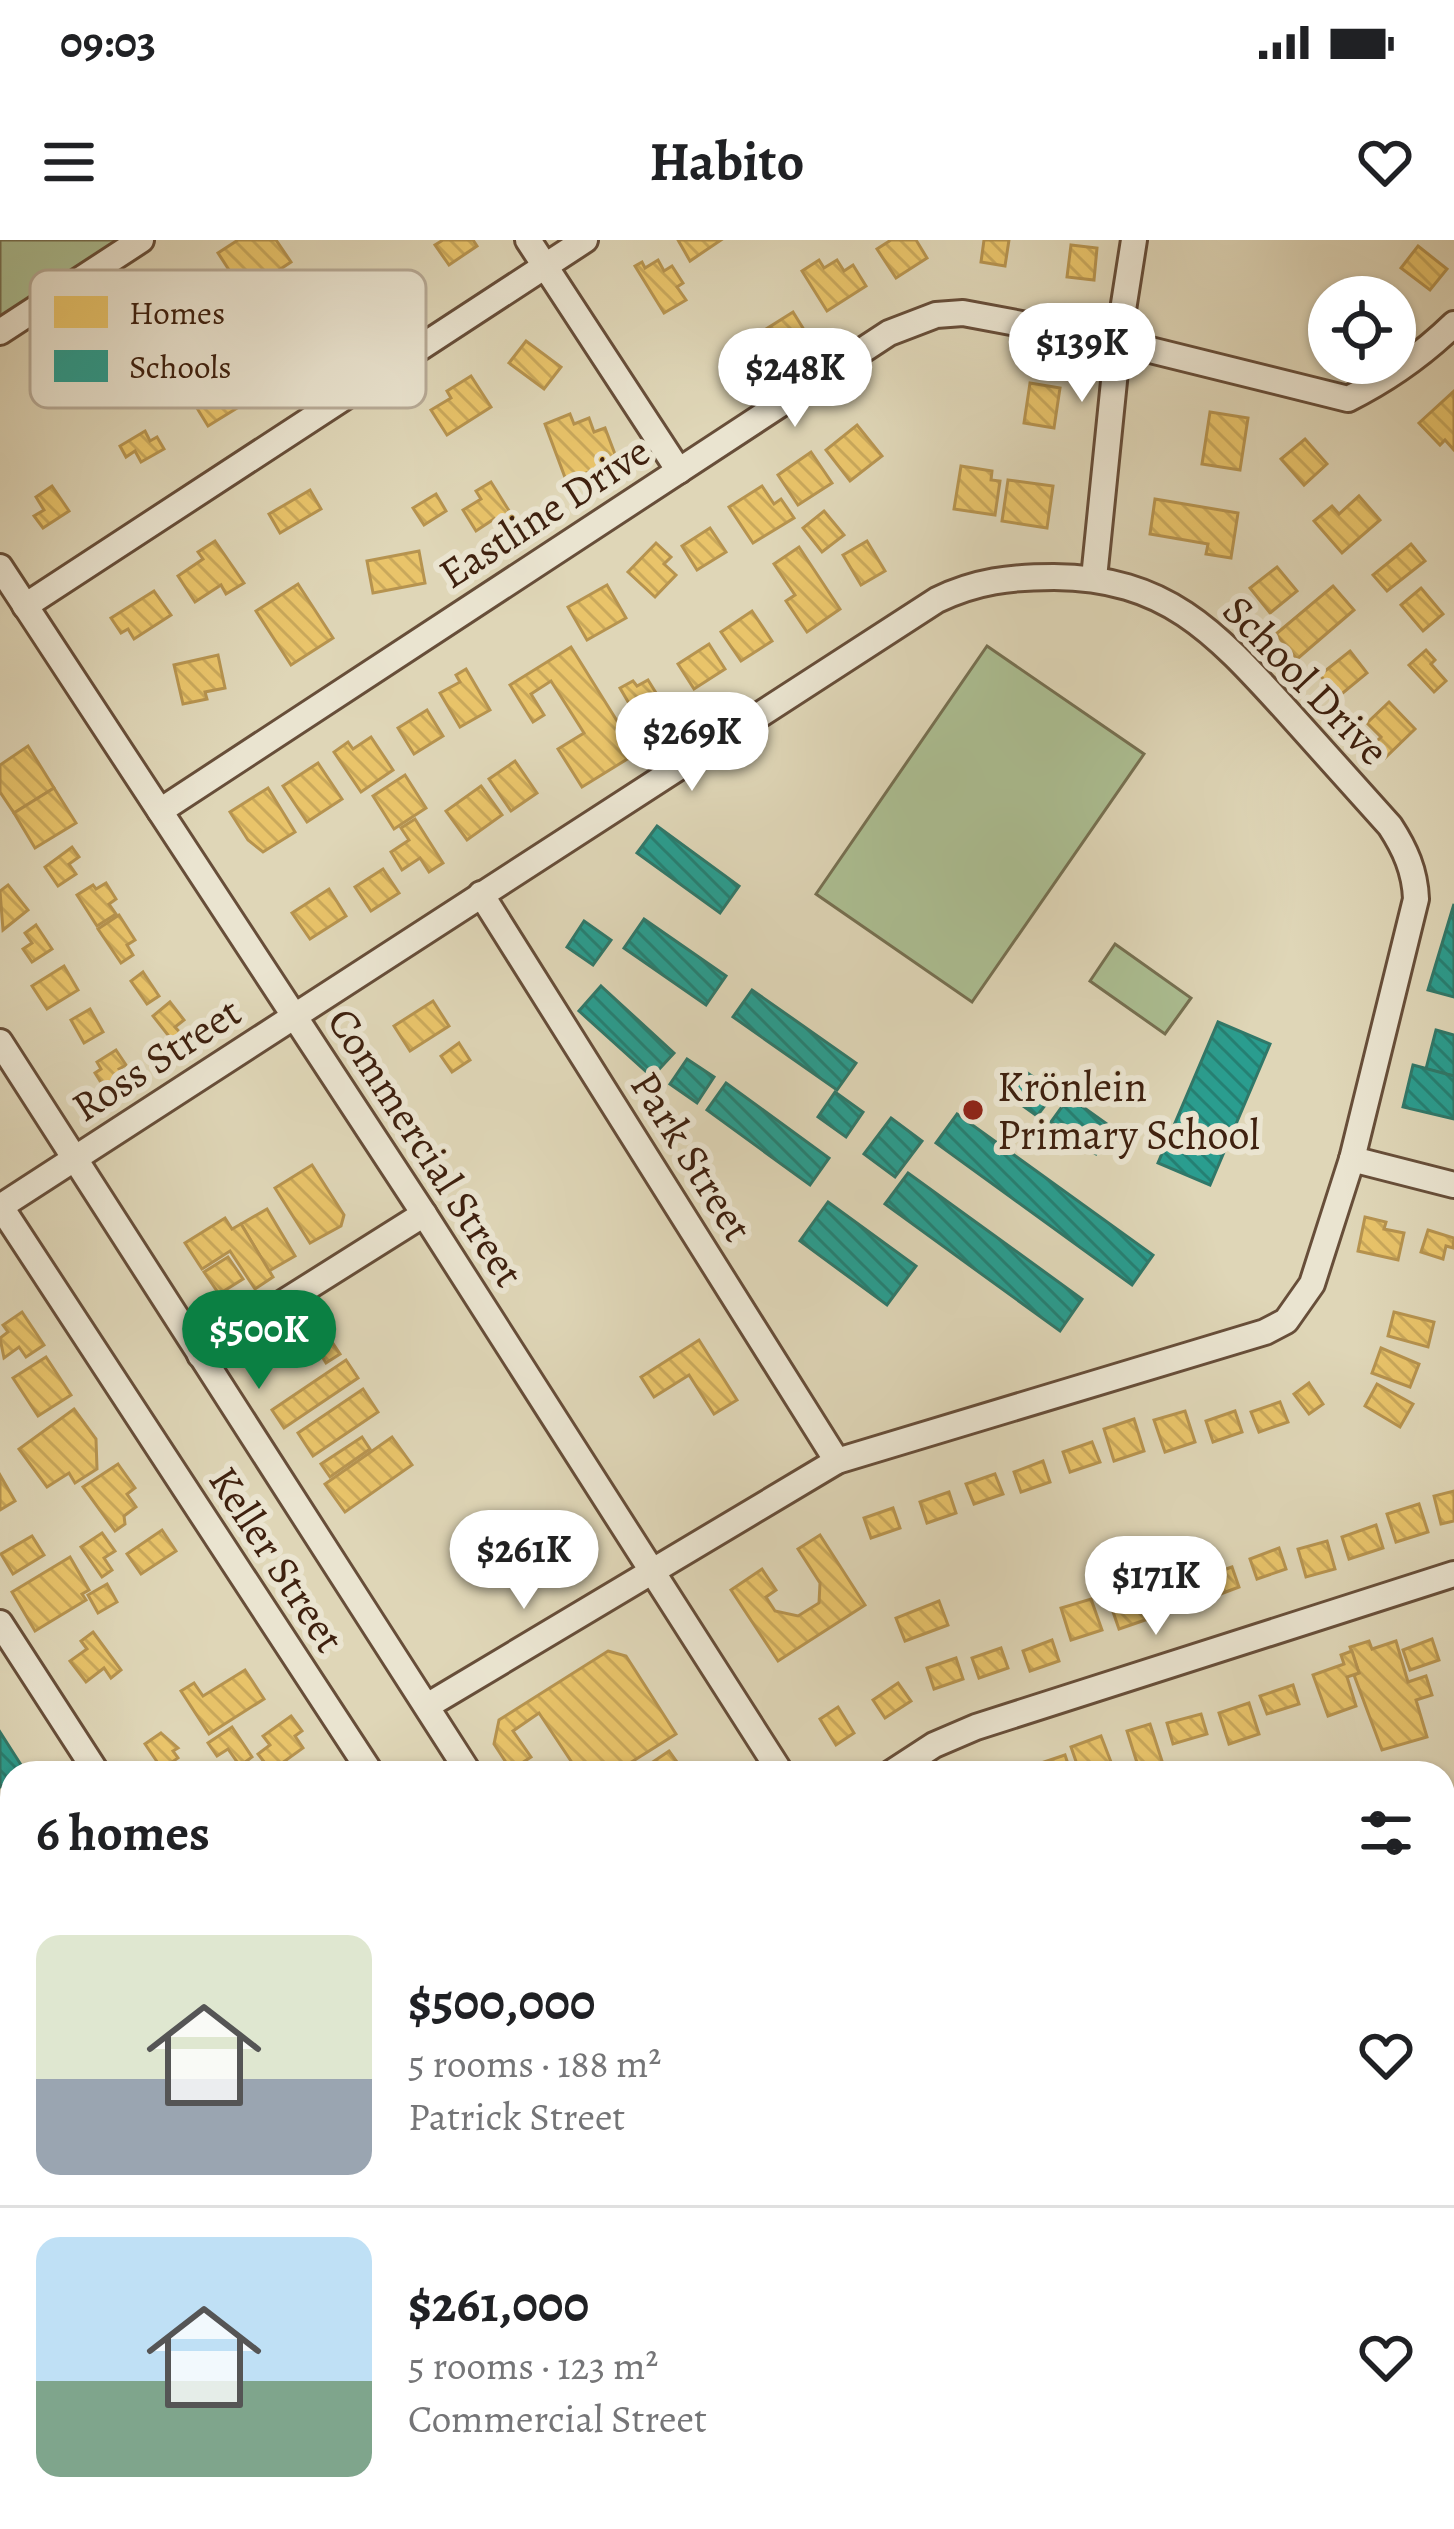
<!DOCTYPE html>
<meta charset="utf-8">
<style>
body{margin:0;font-family:Alegreya,serif;background:#f2f2f2;color:#202124;height:100vh;display:flex;flex-direction:column;font-size:45px;white-space:nowrap}
*{box-sizing:border-box;margin:0}
p{font-size:39px;color:#757577}
.icon{flex:none;width:66px;height:66px;fill:none;stroke:currentColor;stroke-width:2;stroke-linecap:round;stroke-linejoin:round}
.map{position:relative;flex:1;overflow:hidden}
.drawer{position:absolute;left:0px;top:1521px;width:1455px;height:768px;display:flex;flex-direction:column;background:#fff;border-radius:36px 36px 0 0;box-shadow:0 3px 9px #0004}
.drawer>*{flex:none}
.buttons{position:absolute;left:1308px;top:36px;display:grid;gap:24px}
.buttons a{display:grid;place-items:center;width:108px;height:108px;border-radius:50%;background:#fff;box-shadow:0 3px 9px #0004;font-size:60px}
.price{position:absolute;translate:-50% -102px;padding:0 27px;border-radius:42px;background:#fff;color:#222;font-size:39px;line-height:78px;filter:drop-shadow(0 3px 6px #0008)}
.price::after{content:'';position:absolute;left:50%;top:72px;width:36px;height:27px;margin-left:-18px;background:inherit;clip-path:polygon(0 0,100% 0,50% 100%)}
.price.current{background:#0b8043;color:#fff}
ul{padding:0;list-style:none}
li{display:flex;align-items:center;gap:36px;height:300px;padding:0 36px}
li+li{border-top:3px solid #e0e0e0}
li span{display:grid;place-items:center;flex:none;width:336px;height:240px;border-radius:24px;color:#555}
li>.icon{margin-inline-start:auto}
span .icon{width:144px;height:144px;fill:#fffc;stroke-width:1}
li b{font-size:51px}
h2{display:flex;justify-content:space-between;align-items:center;height:144px;padding:0 36px;font-size:51px}
.status{display:flex;justify-content:space-between;align-items:center;height:84px;padding:0 60px;background:#fff;direction:ltr}
.status svg{height:33px;fill:currentColor}
header{display:flex;justify-content:space-between;align-items:center;height:156px;padding:0 36px;background:#fff;font-size:54px;font-weight:700}
.map>svg:first-child{display:block}
</style>
<div class="status"><b>09:03</b><svg viewBox="0 0 49 12"><path d="M0 12V9h3v3zM5 12V6h3v6zM10 12V3h3v9zM15 12V0h3v12zM26 1h20v11H26zM47 4h2v5h-2z"/></svg></div>
<header><svg class="icon" aria-label="menu" viewBox="0 0 24 24"><path d="M4 6h16M4 12h16M4 18h16"/></svg>Habito<svg class="icon" aria-label="heart" viewBox="0 0 24 24"><path d="M12 20l-8-8c-3-5 5-10 8-4 3-6 11-1 8 4z"/></svg></header>
<div class="map">
<svg width="1454" height="2289" viewBox="0 0 1454 2289">
<defs>
<pattern id="homes-back-hatch" width="6" height="6" patternUnits="userSpaceOnUse" patternTransform="scale(3)"><rect width="6" height="6" fill="#e9c46a"/><path d="M-1 5l2 2M0 0l6 6M5-1l2 2" fill="none" stroke="#c9a85b"/></pattern>
<pattern id="schools-back-hatch" width="6" height="6" patternUnits="userSpaceOnUse" patternTransform="scale(3)"><rect width="6" height="6" fill="#2a9d8f"/><path d="M-1 5l2 2M0 0l6 6M5-1l2 2" fill="none" stroke="#258073"/></pattern>
</defs>
<rect width="100%" height="100%" fill="#dfd6b7"/>
<filter id="stains"><feTurbulence type="fractalNoise" baseFrequency=".00167" numOctaves="4"/><feColorMatrix values="0 0 0 0 .2 0 0 0 0 .09 0 0 0 0 .02 0 0 0 .5 -.17"/></filter>
<radialGradient id="worn" r=".72"><stop offset=".6" stop-color="#630" stop-opacity="0"/><stop offset="1" stop-color="#630" stop-opacity=".3"/></radialGradient>
<g fill="#acbf93" stroke="#767051" stroke-width="3">
<polygon points="0,0 141,0 0,92"/>
<polygon points="987,406 1144,514 972,762 816,654"/>
<polygon points="1115,704 1191,758 1165,794 1090,741"/>
</g>
<g fill="url(#homes-back-hatch)" stroke="#b6934f" stroke-width="3">
<polygon points="238,0 276,0 291,22 244,53 218,13"/>
<polygon points="443,0 473,0 477,6 449,25 435,5"/>
<polygon points="678,0 721,0 690,21"/>
<polygon points="891,0 916,0 927,18 896,38 877,9"/>
<polygon points="984,0 1009,0 1005,26 981,22"/>
<polygon points="1071,5 1097,8 1094,40 1067,37"/>
<polygon points="1418,6 1447,29 1430,50 1401,28"/>
<polygon points="658,20 664,31 672,26 683,43 677,47 686,60 664,73 635,26 642,22 645,28"/>
<polygon points="819,20 824,28 837,20 844,31 853,25 866,46 827,71 802,31"/>
<polygon points="793,72 806,93 798,98 806,110 765,136 744,103"/>
<polygon points="526,101 561,127 544,149 509,123"/>
<polygon points="471,136 491,167 447,195 431,170 451,158 447,151"/>
<polygon points="225,139 242,165 208,186 192,160"/>
<polygon points="1030,143 1060,148 1054,188 1024,183"/>
<polygon points="1454,151 1454,210 1445,200 1440,205 1419,183"/>
<polygon points="1210,172 1248,178 1240,230 1202,224"/>
<polygon points="570,174 574,184 589,178 594,192 605,188 618,222 566,240 545,184"/>
<polygon points="857,185 882,216 850,241 826,210"/>
<polygon points="145,191 150,201 157,197 164,209 141,222 135,211 126,217 120,206"/>
<polygon points="1305,199 1327,224 1304,245 1281,219"/>
<polygon points="811,212 832,243 798,265 778,235"/>
<polygon points="961,226 992,231 991,240 1000,241 995,275 954,269"/>
<polygon points="1008,240 1053,246 1047,288 1002,281"/>
<polygon points="491,242 513,277 498,286 494,279 476,291 463,270 481,259 476,251"/>
<polygon points="52,246 69,271 43,288 34,276 44,270 36,257"/>
<polygon points="762,246 774,264 781,259 794,278 753,303 729,267"/>
<polygon points="310,250 321,269 280,293 269,274"/>
<polygon points="436,254 446,271 424,285 413,268"/>
<polygon points="1359,256 1380,280 1342,313 1314,281 1332,266 1339,274"/>
<polygon points="1155,259 1238,273 1231,318 1206,314 1208,304 1150,294"/>
<polygon points="824,271 844,295 822,312 803,288"/>
<polygon points="710,288 726,312 697,330 682,306"/>
<polygon points="215,301 244,343 226,354 221,345 195,362 178,336 203,319 198,312"/>
<polygon points="867,301 885,331 861,345 843,315"/>
<polygon points="656,303 671,317 664,324 676,335 655,357 628,332"/>
<polygon points="1411,304 1425,321 1387,351 1373,335"/>
<polygon points="799,307 840,369 807,392 786,361 795,355 774,324"/>
<polygon points="419,311 425,343 373,353 367,321"/>
<polygon points="1277,327 1297,351 1270,373 1250,348"/>
<polygon points="298,344 333,398 291,425 256,371"/>
<polygon points="607,345 626,378 587,400 568,367"/>
<polygon points="1333,346 1354,370 1297,419 1276,394"/>
<polygon points="1421,348 1443,374 1423,391 1401,365"/>
<polygon points="154,351 171,375 134,399 128,389 121,393 111,378"/>
<polygon points="752,371 772,401 741,421 721,392"/>
<polygon points="709,404 725,429 694,449 678,424"/>
<polygon points="571,407 637,513 582,547 558,509 584,493 551,441 531,454 544,475 533,482 510,445"/>
<polygon points="1426,410 1435,420 1431,424 1446,441 1434,452 1409,425"/>
<polygon points="1350,411 1367,433 1338,457 1320,435"/>
<polygon points="218,415 225,448 205,452 207,459 183,464 174,425"/>
<polygon points="466,429 490,470 460,487 440,453 460,442 456,435"/>
<polygon points="648,440 666,469 641,484 620,448 633,441 637,446"/>
<polygon points="1389,462 1415,489 1385,518 1372,506 1381,497 1367,483"/>
<polygon points="427,470 443,496 414,514 398,488"/>
<polygon points="371,497 393,530 361,552 334,512 348,502 353,509"/>
<polygon points="28,506 54,548 14,573 0,552 0,525"/>
<polygon points="515,521 537,553 511,571 489,539"/>
<polygon points="318,523 342,559 307,582 283,546"/>
<polygon points="405,535 426,568 394,589 373,556"/>
<polygon points="481,546 502,575 467,600 446,571"/>
<polygon points="54,548 76,583 35,608 14,573"/>
<polygon points="268,548 295,592 263,612 248,600 230,572"/>
<polygon points="415,579 443,623 429,632 420,618 402,630 391,612 409,600 401,588"/>
<polygon points="72,607 79,617 69,624 76,634 58,646 45,627"/>
<polygon points="383,629 399,653 371,671 355,647"/>
<polygon points="106,643 116,659 109,664 116,674 97,686 77,655 93,645 96,649"/>
<polygon points="8,645 28,670 3,690 0,651"/>
<polygon points="329,649 346,676 310,699 292,673"/>
<polygon points="119,675 135,700 127,705 133,715 121,723 98,689"/>
<polygon points="36,685 52,709 32,722 23,709 32,703 25,693"/>
<polygon points="64,726 78,750 47,769 32,746"/>
<polygon points="143,732 159,756 147,764 131,741"/>
<polygon points="433,761 449,786 410,811 394,786"/>
<polygon points="170,762 184,780 175,787 184,797 175,804 153,776"/>
<polygon points="90,769 103,792 84,803 71,780"/>
<polygon points="459,803 470,820 452,832 441,816"/>
<polygon points="116,810 126,825 119,829 124,837 105,849 95,833 101,829 97,822"/>
<polygon points="312,925 344,975 341,986 310,1003 275,948"/>
<polygon points="267,969 295,1016 269,1031 241,984"/>
<polygon points="1365,977 1386,982 1384,989 1404,993 1398,1020 1358,1011"/>
<polygon points="225,978 232,989 241,984 273,1037 255,1049 230,1011 202,1029 185,1003"/>
<polygon points="1428,990 1454,998 1453,1008 1446,1006 1443,1019 1421,1012"/>
<polygon points="228,1017 243,1039 219,1054 204,1032"/>
<polygon points="22,1072 44,1105 26,1117 19,1107 4,1118 0,1098 8,1092 3,1085"/>
<polygon points="1394,1072 1434,1082 1428,1107 1388,1096"/>
<polygon points="328,1096 340,1114 326,1123 310,1097"/>
<polygon points="699,1100 737,1160 714,1174 689,1135 654,1157 641,1137"/>
<polygon points="1381,1108 1419,1124 1410,1147 1372,1133"/>
<polygon points="46,1117 71,1155 38,1176 13,1138"/>
<polygon points="346,1120 358,1138 284,1188 272,1170"/>
<polygon points="1309,1143 1323,1164 1309,1174 1294,1154"/>
<polygon points="1377,1144 1413,1164 1400,1187 1365,1166"/>
<polygon points="363,1149 378,1172 313,1216 298,1193"/>
<polygon points="1280,1162 1288,1182 1259,1192 1251,1172"/>
<polygon points="74,1169 96,1199 97,1229 75,1243 69,1233 47,1247 19,1209"/>
<polygon points="1185,1171 1195,1202 1165,1212 1154,1180"/>
<polygon points="1235,1171 1242,1192 1213,1202 1206,1181"/>
<polygon points="1134,1179 1144,1211 1114,1221 1104,1189"/>
<polygon points="362,1197 370,1209 330,1237 321,1224"/>
<polygon points="392,1197 412,1225 345,1272 325,1244"/>
<polygon points="1092,1202 1100,1222 1070,1232 1063,1212"/>
<polygon points="1043,1221 1050,1242 1021,1252 1014,1232"/>
<polygon points="118,1224 135,1248 127,1254 136,1267 124,1276 125,1284 115,1291 83,1247"/>
<polygon points="995,1234 1003,1254 974,1264 966,1244"/>
<polygon points="0,1235 15,1261 0,1270"/>
<polygon points="1454,1251 1454,1281 1441,1284 1434,1256"/>
<polygon points="949,1252 956,1273 927,1283 920,1262"/>
<polygon points="1419,1264 1428,1292 1396,1302 1387,1274"/>
<polygon points="893,1268 900,1288 871,1298 864,1278"/>
<polygon points="1376,1285 1383,1308 1349,1319 1342,1297"/>
<polygon points="162,1290 176,1311 141,1334 127,1314"/>
<polygon points="102,1293 115,1311 104,1318 112,1330 102,1337 81,1307"/>
<polygon points="820,1295 865,1365 778,1421 731,1350 762,1329 776,1350 766,1357 775,1371 798,1376 819,1363 820,1343 798,1309"/>
<polygon points="32,1296 44,1315 13,1334 1,1314"/>
<polygon points="1327,1301 1335,1329 1306,1337 1298,1309"/>
<polygon points="1279,1308 1286,1329 1257,1339 1250,1319"/>
<polygon points="70,1317 89,1350 82,1354 86,1360 35,1391 12,1352"/>
<polygon points="1232,1327 1239,1347 1210,1358 1203,1337"/>
<polygon points="1184,1340 1191,1360 1162,1370 1155,1350"/>
<polygon points="107,1344 117,1362 98,1373 88,1355"/>
<polygon points="1091,1359 1102,1390 1071,1400 1061,1368"/>
<polygon points="1141,1359 1148,1379 1119,1389 1112,1369"/>
<polygon points="939,1361 948,1385 905,1401 896,1378"/>
<polygon points="93,1392 121,1430 111,1438 104,1428 86,1442 70,1421 87,1409 81,1401"/>
<polygon points="1432,1399 1439,1420 1410,1430 1403,1410"/>
<polygon points="1052,1400 1059,1421 1030,1431 1023,1411"/>
<polygon points="1369,1401 1372,1409 1396,1401 1408,1442 1426,1436 1432,1455 1416,1460 1427,1497 1382,1510 1354,1435 1359,1433 1350,1407"/>
<polygon points="1001,1408 1008,1428 979,1438 972,1418"/>
<polygon points="608,1411 626,1416 676,1494 614,1533 579,1533 539,1473 513,1491 531,1517 511,1530 494,1504 499,1480"/>
<polygon points="1352,1411 1359,1433 1347,1437 1356,1466 1328,1476 1313,1435 1344,1424 1341,1415"/>
<polygon points="956,1418 963,1439 934,1449 927,1428"/>
<polygon points="245,1430 264,1459 209,1494 181,1451 194,1443 203,1456"/>
<polygon points="898,1443 911,1461 885,1478 873,1460"/>
<polygon points="1293,1445 1299,1464 1267,1474 1260,1456"/>
<polygon points="1249,1463 1259,1494 1229,1504 1219,1473"/>
<polygon points="838,1467 854,1493 836,1505 820,1479"/>
<polygon points="1201,1474 1207,1494 1173,1504 1167,1483"/>
<polygon points="291,1476 302,1491 295,1496 303,1508 271,1531 258,1514 270,1505 263,1496"/>
<polygon points="1150,1484 1163,1524 1149,1529 1150,1533 1131,1533 1139,1529 1127,1491"/>
<polygon points="232,1487 252,1517 240,1526 228,1509 217,1516 208,1503"/>
<polygon points="161,1493 178,1508 173,1511 178,1518 162,1529 145,1504"/>
<polygon points="1101,1496 1111,1522 1097,1526 1099,1533 1080,1533 1071,1507"/>
<polygon points="669,1511 682,1529 676,1533 652,1533 647,1526"/>
<polygon points="1065,1515 1071,1533 1037,1533 1035,1525"/>
<polygon points="1450,1684 1454,1716 1443,1720 1443,1686"/>
<polygon points="1454,1857 1454,1895 1443,1898 1443,1860"/>
<polygon points="113,2277 133,2277 126,2287 129,2289 104,2289"/>
<polygon points="289,2277 343,2277 334,2289 305,2289"/>
<polygon points="694,2277 733,2277 724,2289 710,2289"/>
</g>
<g fill="url(#schools-back-hatch)" stroke="#307869" stroke-width="3">
<polygon points="657,586 739,646 720,673 637,613"/>
<polygon points="1454,664 1454,757 1428,750"/>
<polygon points="644,679 726,736 706,765 624,708"/>
<polygon points="584,681 611,700 593,725 567,707"/>
<polygon points="601,746 674,813 652,837 579,771"/>
<polygon points="752,750 856,823 837,850 733,777"/>
<polygon points="1218,782 1270,804 1210,945 1158,923"/>
<polygon points="1436,790 1454,795 1454,836 1426,829"/>
<polygon points="687,819 714,837 697,863 670,844"/>
<polygon points="1413,825 1454,836 1454,879 1403,867"/>
<polygon points="1026,832 1055,852 1037,876 1009,856"/>
<polygon points="726,843 829,918 810,945 707,870"/>
<polygon points="835,852 863,872 846,897 818,877"/>
<polygon points="1069,857 1114,889 1096,914 1051,882"/>
<polygon points="957,874 1153,1015 1132,1045 936,903"/>
<polygon points="891,878 922,901 895,937 864,914"/>
<polygon points="908,933 1082,1059 1060,1091 885,964"/>
<polygon points="828,962 916,1026 887,1065 800,1001"/>
<polygon points="0,1492 25,1531 12,1533 12,1540 0,1547"/>
<polygon points="0,1666 12,1686 12,1714 2,1721"/>
<polygon points="0,1850 12,1869 12,1918 0,1899"/>
</g>
<g fill="none" stroke-linecap="round" stroke-linejoin="round">
<defs>
<g id="minor">
<polyline points="528,0 679,231"/>
<polyline points="0,92 141,0"/>
<polyline points="0,327 424,974 781,1533"/>
<polyline points="1094,338 1118,102 1134,0"/>
<polyline points="25,366 585,0"/>
<path d="M160,571L889,93L936,75L963,73L1118,102L1348,159C1388,139 1421,116 1454,84"/>
<polyline points="481,654 837,1221"/>
<polyline points="0,802 469,1533"/>
<polyline points="1352,919 1454,945"/>
<path d="M0,967L937,360C976,341 1011,337 1054,337C1166,338 1214,391 1285,469C1320,508 1355,547 1390,586C1405,609 1415,631 1416,659L1352,919L1312,1044L1286,1081L1265,1092L837,1221L427,1466"/>
<polyline points="1,967 371,1533"/>
<polyline points="200,1115 424,974"/>
<polyline points="0,1383 97,1533"/>
<polyline points="891,1533 934,1505 976,1487 1454,1334"/>
<polyline points="1443,1645 1454,1641"/>
<polyline points="1443,1945 1454,1941"/>
<polyline points="234,2277 249,2289"/>
<polyline points="38,2289 47,2277"/>
<polyline points="414,2289 424,2277"/>
<polyline points="808,2289 821,2277"/>
</g>
</defs>
<use href="#minor" stroke="#674e39" stroke-width="30"/>
<use href="#minor" stroke="#eae4d0" stroke-width="24"/>
</g>
<circle fill="#8f2418" stroke="#eae4d0" stroke-width="4.5" cx="973" cy="870" r="12"/>
<g text-anchor="middle" dominant-baseline="central" stroke-width="12" stroke-linejoin="round" paint-order="stroke">
<g font-size="42" fill="#3f210f" stroke="#eae4d0">
<text transform="translate(544 272) rotate(-33)">Eastline Drive</text>
<text transform="translate(1306 440) rotate(46)">School Drive</text>
<text transform="translate(156 819) rotate(-33)">Ross Street</text>
<text transform="translate(426 907) rotate(57)">Commercial Street</text>
<text transform="translate(692 916) rotate(58)">Park Street</text>
<text transform="translate(277 1319) rotate(57)">Keller Street</text>
</g>
<g font-size="42" fill="#3f210f" stroke="#eae4d0" text-anchor="start">
<text x="997" y="846">Krönlein<tspan x="997" dy="48">Primary School</tspan></text>
</g>
</g>
<rect x="30" y="30" width="396" height="138" rx="18" fill="#eae4d0" stroke="#b7aa96" stroke-width="3"/>
<rect x="54" y="56" width="54" height="32" fill="#e9c46a"/>
<rect x="54" y="110" width="54" height="32" fill="#2a9d8f"/>
<g font-size="33" fill="#3f210f">
<text x="129" y="84">Homes</text>
<text x="129" y="138">Schools</text>
</g>
<rect width="100%" height="100%" filter="url(#stains)"/>
<rect width="100%" height="100%" fill="url(#worn)"/>
</svg>
<div class="buttons">
<a><svg class="icon" aria-label="locate" viewBox="0 0 24 24"><circle cx="12" cy="12" r="6"/><path d="M12 2v4M12 18v4M2 12h4M18 12h4"/></svg></a>
</div>
<b class="price" style="left:1082px;top:165px">$139K</b>
<b class="price" style="left:795px;top:190px">$248K</b>
<b class="price" style="left:692px;top:554px">$269K</b>
<b class="price current" style="left:259px;top:1152px">$500K</b>
<b class="price" style="left:524px;top:1372px">$261K</b>
<b class="price" style="left:1156px;top:1398px">$171K</b>
<section class="drawer">
<h2>6 homes<svg class="icon" aria-label="filters" viewBox="0 0 24 24"><path d="M4 7h16M4 17h16"/><circle cx="9" cy="7" r="2"/><circle cx="15" cy="17" r="2"/></svg></h2>
<ul>
<li><span style="background:linear-gradient(#dfe7d0 60%,#9aa5b1 0)"><svg class="icon" aria-label="home" viewBox="0 0 24 24"><path d="M3 11l9-7 9 7M6 9v11h12V9"/></svg></span><div><b>$500,000</b><p>5 rooms · 188 m²</p><p>Patrick Street</p></div><svg class="icon" aria-label="heart" viewBox="0 0 24 24"><path d="M12 20l-8-8c-3-5 5-10 8-4 3-6 11-1 8 4z"/></svg></li>
<li><span style="background:linear-gradient(#bfe0f5 60%,#7fa58c 0)"><svg class="icon" aria-label="home" viewBox="0 0 24 24"><path d="M3 11l9-7 9 7M6 9v11h12V9"/></svg></span><div><b>$261,000</b><p>5 rooms · 123 m²</p><p>Commercial Street</p></div><svg class="icon" aria-label="heart" viewBox="0 0 24 24"><path d="M12 20l-8-8c-3-5 5-10 8-4 3-6 11-1 8 4z"/></svg></li>
</ul>
</section>
</div>
